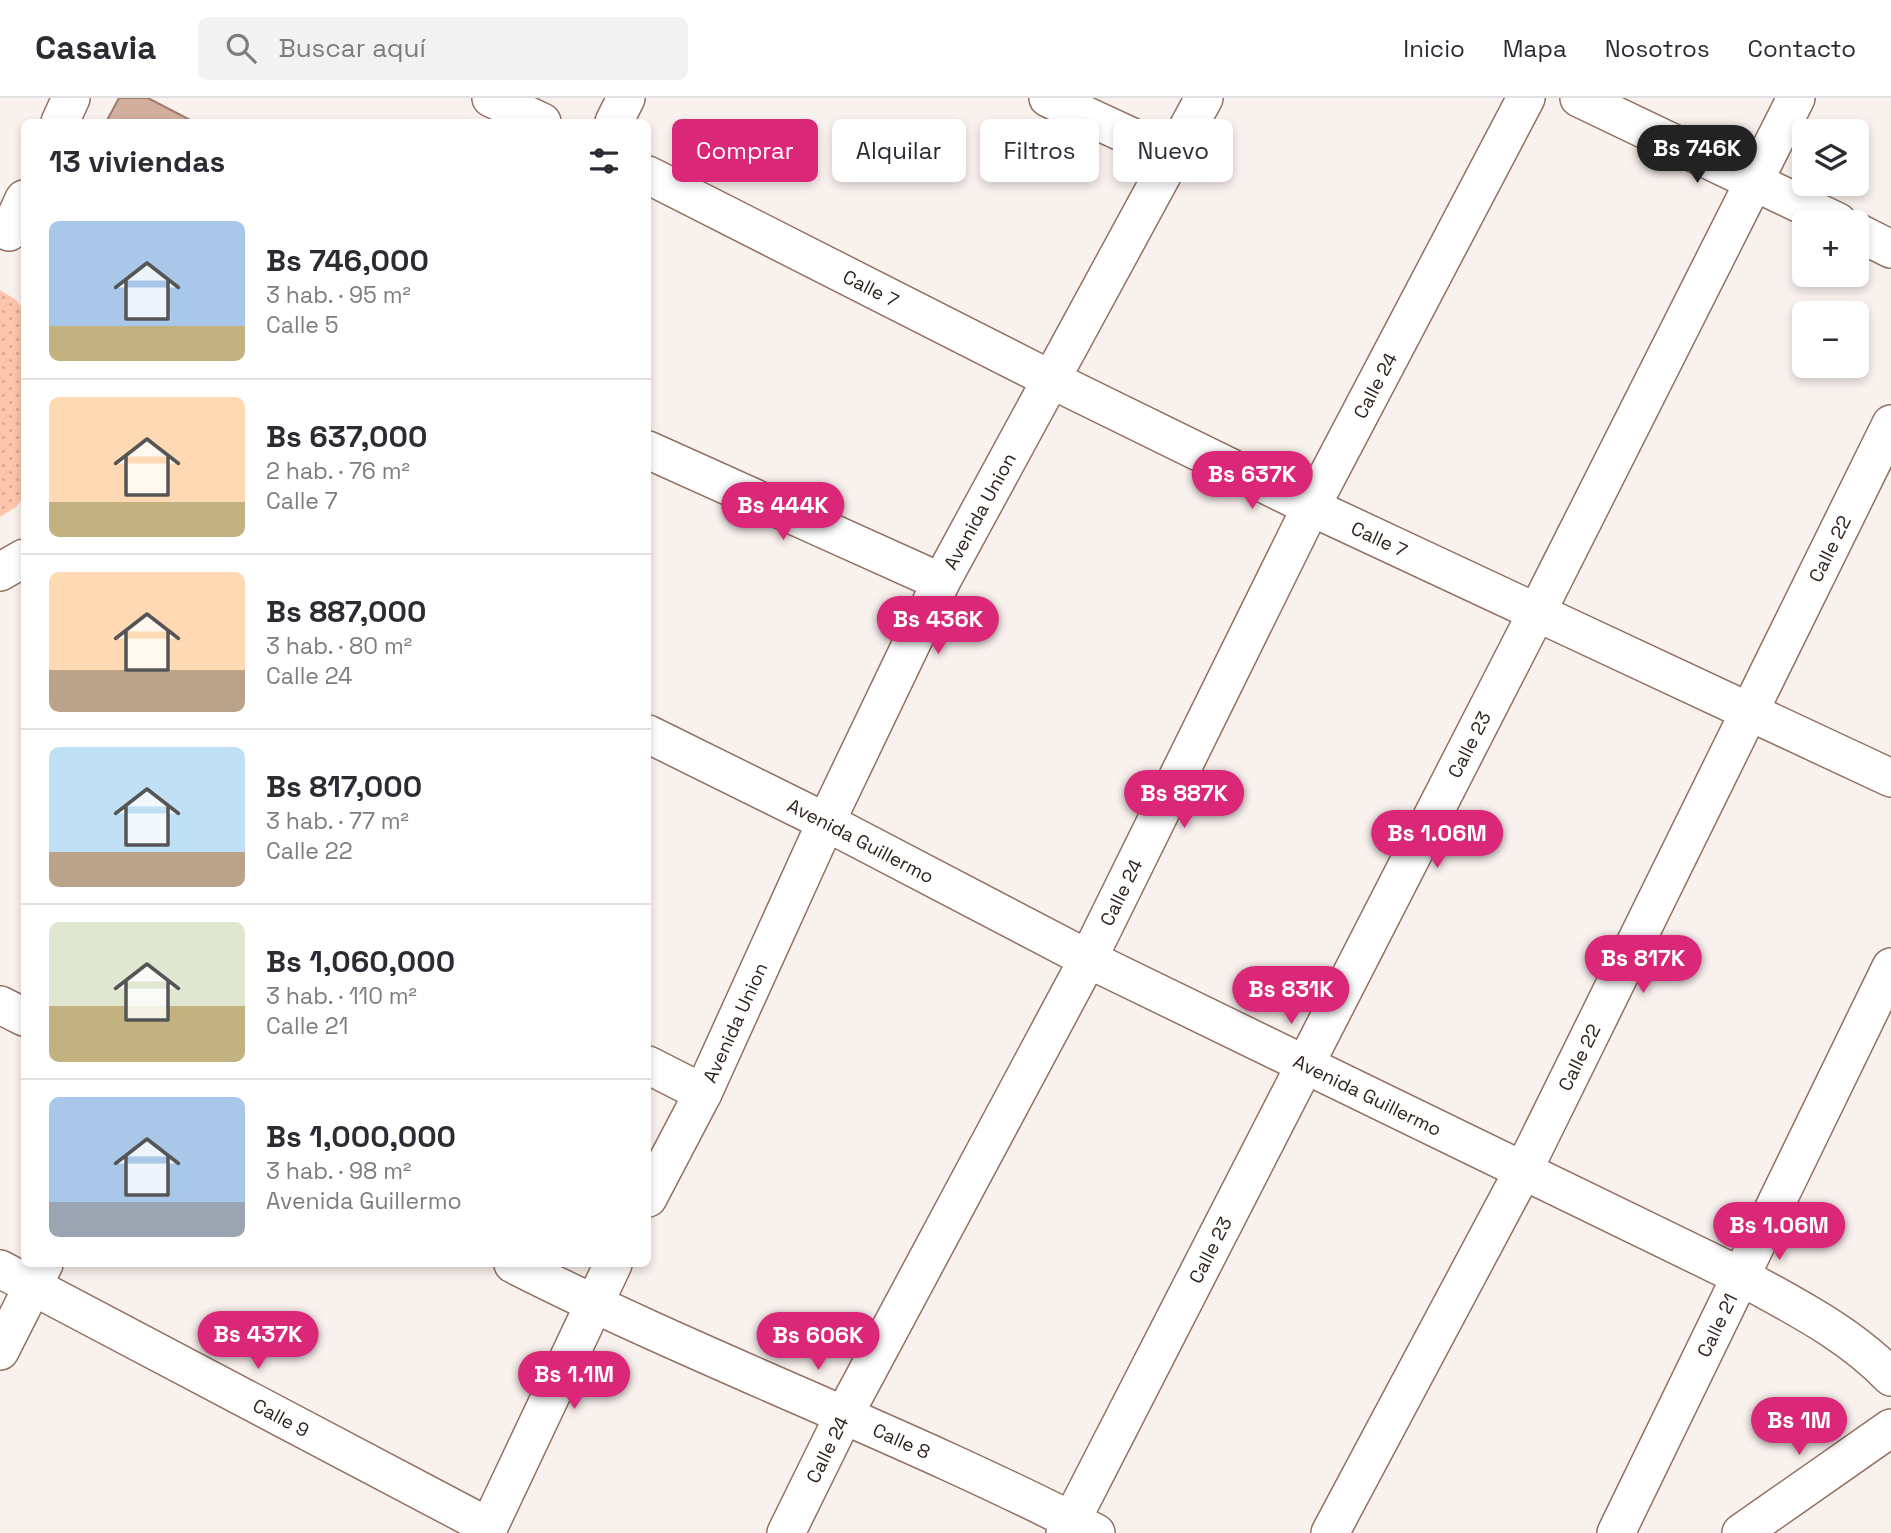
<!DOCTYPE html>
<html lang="es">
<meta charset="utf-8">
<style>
body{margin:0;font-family:"Space Grotesk",sans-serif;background:#f2f2f3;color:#2b2b33;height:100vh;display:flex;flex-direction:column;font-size:26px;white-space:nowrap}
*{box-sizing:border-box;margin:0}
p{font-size:23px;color:#7c7c81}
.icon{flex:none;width:38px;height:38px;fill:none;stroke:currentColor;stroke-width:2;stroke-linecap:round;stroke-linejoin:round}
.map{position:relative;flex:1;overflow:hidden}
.details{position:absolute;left:21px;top:21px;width:630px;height:1148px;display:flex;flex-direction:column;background:#fff;border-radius:10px;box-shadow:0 4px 10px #0003}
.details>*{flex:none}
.banner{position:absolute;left:672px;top:21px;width:665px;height:63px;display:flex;gap:14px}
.buttons{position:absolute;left:1792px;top:21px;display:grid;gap:14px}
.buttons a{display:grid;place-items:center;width:77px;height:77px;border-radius:10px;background:#fff;box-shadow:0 4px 10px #0003;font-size:35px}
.price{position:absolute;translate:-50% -60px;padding:0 16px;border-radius:24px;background:#db2777;color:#fff;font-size:23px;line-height:46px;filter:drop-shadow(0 2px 4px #0008)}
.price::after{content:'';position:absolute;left:50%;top:42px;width:21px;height:16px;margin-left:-10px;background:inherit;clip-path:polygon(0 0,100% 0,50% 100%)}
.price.selected{background:#222;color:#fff}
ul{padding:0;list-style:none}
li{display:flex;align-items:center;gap:21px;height:175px;padding:0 28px}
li+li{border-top:2px solid #e1e1e2}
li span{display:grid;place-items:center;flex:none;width:196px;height:140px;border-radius:10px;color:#555}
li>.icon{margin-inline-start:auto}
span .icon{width:84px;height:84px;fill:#fffc;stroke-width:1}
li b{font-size:30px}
h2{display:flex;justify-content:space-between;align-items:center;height:84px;padding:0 28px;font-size:30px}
.chip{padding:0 24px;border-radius:10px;background:#fff;box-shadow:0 4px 10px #0003;font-size:24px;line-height:63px}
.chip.selected{background:#db2777;color:#fff}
header{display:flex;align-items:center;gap:42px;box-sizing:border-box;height:98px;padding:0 35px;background:#fff;border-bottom:2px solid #e1e1e2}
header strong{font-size:33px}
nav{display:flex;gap:38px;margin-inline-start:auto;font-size:24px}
.search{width:490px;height:63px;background:#f2f2f3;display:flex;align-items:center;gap:18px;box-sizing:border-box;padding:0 24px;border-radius:10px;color:#7c7c81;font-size:26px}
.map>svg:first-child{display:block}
</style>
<header>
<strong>Casavia</strong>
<div class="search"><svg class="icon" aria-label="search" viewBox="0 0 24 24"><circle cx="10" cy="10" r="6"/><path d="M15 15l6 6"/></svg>Buscar aquí</div>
<nav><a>Inicio</a><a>Mapa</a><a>Nosotros</a><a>Contacto</a></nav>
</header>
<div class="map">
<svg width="1891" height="1435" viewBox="0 0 1891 1435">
<defs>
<pattern id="grass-dots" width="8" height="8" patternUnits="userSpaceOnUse" patternTransform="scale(1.75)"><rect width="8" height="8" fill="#fdc5ac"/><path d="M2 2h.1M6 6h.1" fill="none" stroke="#d9a993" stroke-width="1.8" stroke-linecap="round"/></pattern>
</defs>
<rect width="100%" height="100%" fill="#f9f1ee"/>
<polygon fill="url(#grass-dots)" points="0,192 16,202 24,213 24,398 16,409 0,419"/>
<polygon fill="#d2ae9d" stroke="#9e7c6c" stroke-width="2" points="119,0 148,0 194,24 106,24"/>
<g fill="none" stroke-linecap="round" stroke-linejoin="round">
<defs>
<g id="street">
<polyline points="491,0 542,24"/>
<polyline points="1048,0 1171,57"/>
<polyline points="1579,0 1838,124"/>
<polyline points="60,24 71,0"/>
<polyline points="614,24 626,0"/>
<path id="s1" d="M648,77L1050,281L1311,409L1891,680"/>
<polyline points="9,134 24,101"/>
<polyline points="1857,134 1891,151"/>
<polyline points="648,352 941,484"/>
<polyline points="0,474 24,460"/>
<path id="s2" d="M648,636L826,724L1088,861L1740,1178C1794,1208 1849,1235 1891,1279"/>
<polyline points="0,907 24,919"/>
<polyline points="648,967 703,995"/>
<path id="s3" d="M648,1100L703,995L826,724L941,484L1204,0"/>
<path id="s4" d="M513,1166C704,1263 906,1337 1096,1435"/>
<path id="s5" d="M0,1171L489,1429"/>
<polyline points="0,1253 44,1166"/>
<polyline points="486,1435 613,1166"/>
<path id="s6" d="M786,1435L844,1317L1088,861L1311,409L1526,0"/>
<path id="s7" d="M1065,1435L1537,514L1796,0"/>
<path id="s8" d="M1330,1435L1524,1071L1891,326"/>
<path id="s9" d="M1616,1435L1891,869"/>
<polyline points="1741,1435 1891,1330"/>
</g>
</defs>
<use href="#street" stroke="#937162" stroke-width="40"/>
<use href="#street" stroke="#fff" stroke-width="37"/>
</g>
<g text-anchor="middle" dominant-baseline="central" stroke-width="5" stroke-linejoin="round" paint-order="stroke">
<g font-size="19" fill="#30221c" stroke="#f9f1ee">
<text stroke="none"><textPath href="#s1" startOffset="250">Calle 7</textPath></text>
<text stroke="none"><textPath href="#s6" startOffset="1290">Calle 24</textPath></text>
<text stroke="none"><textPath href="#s3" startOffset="763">Avenida Union</textPath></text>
<text stroke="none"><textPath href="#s1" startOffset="817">Calle 7</textPath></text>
<text stroke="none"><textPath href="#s8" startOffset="1104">Calle 22</textPath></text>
<text stroke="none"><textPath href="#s7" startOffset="886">Calle 23</textPath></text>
<text stroke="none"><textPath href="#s2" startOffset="238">Avenida Guillermo</textPath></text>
<text stroke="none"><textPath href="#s6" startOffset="723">Calle 24</textPath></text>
<text stroke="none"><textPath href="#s3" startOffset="196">Avenida Union</textPath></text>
<text stroke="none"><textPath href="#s8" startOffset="537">Calle 22</textPath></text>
<text stroke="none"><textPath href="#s2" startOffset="805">Avenida Guillermo</textPath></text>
<text stroke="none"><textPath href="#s7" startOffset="318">Calle 23</textPath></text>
<text stroke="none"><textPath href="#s9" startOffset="231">Calle 21</textPath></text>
<text stroke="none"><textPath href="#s5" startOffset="318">Calle 9</textPath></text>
<text stroke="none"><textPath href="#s4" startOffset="427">Calle 8</textPath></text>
<text stroke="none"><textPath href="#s6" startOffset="93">Calle 24</textPath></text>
</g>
</g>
</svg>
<div class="buttons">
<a><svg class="icon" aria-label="layers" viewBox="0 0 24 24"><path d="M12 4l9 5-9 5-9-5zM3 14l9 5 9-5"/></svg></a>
<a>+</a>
<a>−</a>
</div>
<b class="price selected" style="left:1697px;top:87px">Bs 746K</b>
<b class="price" style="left:1252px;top:413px">Bs 637K</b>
<b class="price" style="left:783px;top:444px">Bs 444K</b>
<b class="price" style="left:938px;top:558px">Bs 436K</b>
<b class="price" style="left:1184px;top:732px">Bs 887K</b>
<b class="price" style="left:1437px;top:772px">Bs 1.06M</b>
<b class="price" style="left:1643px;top:897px">Bs 817K</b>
<b class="price" style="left:1291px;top:928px">Bs 831K</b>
<b class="price" style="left:1779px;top:1164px">Bs 1.06M</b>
<b class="price" style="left:258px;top:1273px">Bs 437K</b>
<b class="price" style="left:818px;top:1274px">Bs 606K</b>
<b class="price" style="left:574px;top:1313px">Bs 1.1M</b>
<b class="price" style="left:1799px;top:1359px">Bs 1M</b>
<div class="banner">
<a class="chip selected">Comprar</a>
<a class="chip">Alquilar</a>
<a class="chip">Filtros</a>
<a class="chip">Nuevo</a>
</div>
<section class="details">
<h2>13 viviendas<svg class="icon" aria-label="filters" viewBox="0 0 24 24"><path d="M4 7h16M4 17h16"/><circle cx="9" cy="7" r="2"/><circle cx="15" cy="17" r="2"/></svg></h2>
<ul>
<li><span style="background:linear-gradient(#a9c7e8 75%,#c2b280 0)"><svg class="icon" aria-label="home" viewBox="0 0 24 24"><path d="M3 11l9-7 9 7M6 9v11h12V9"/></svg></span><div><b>Bs 746,000</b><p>3 hab. · 95 m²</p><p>Calle 5</p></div></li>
<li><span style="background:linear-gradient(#ffd9b3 75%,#c2b280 0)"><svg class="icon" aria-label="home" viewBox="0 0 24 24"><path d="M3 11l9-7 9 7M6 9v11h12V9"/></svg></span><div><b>Bs 637,000</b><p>2 hab. · 76 m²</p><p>Calle 7</p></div></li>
<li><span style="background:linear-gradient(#ffd9b3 70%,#b9a48a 0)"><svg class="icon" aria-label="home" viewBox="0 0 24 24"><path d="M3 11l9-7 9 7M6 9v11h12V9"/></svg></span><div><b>Bs 887,000</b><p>3 hab. · 80 m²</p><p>Calle 24</p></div></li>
<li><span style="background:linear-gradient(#bfe0f5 75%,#b9a48a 0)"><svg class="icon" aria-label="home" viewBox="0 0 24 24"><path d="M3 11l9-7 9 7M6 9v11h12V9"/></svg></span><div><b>Bs 817,000</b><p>3 hab. · 77 m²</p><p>Calle 22</p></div></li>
<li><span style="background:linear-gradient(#dfe7d0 60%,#c2b280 0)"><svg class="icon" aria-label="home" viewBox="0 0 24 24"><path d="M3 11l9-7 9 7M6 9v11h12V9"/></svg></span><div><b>Bs 1,060,000</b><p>3 hab. · 110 m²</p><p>Calle 21</p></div></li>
<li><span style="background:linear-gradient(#a9c7e8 75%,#9aa5b1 0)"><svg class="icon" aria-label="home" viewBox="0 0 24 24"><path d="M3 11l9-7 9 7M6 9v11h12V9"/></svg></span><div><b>Bs 1,000,000</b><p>3 hab. · 98 m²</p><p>Avenida Guillermo</p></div></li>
</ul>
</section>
</div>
